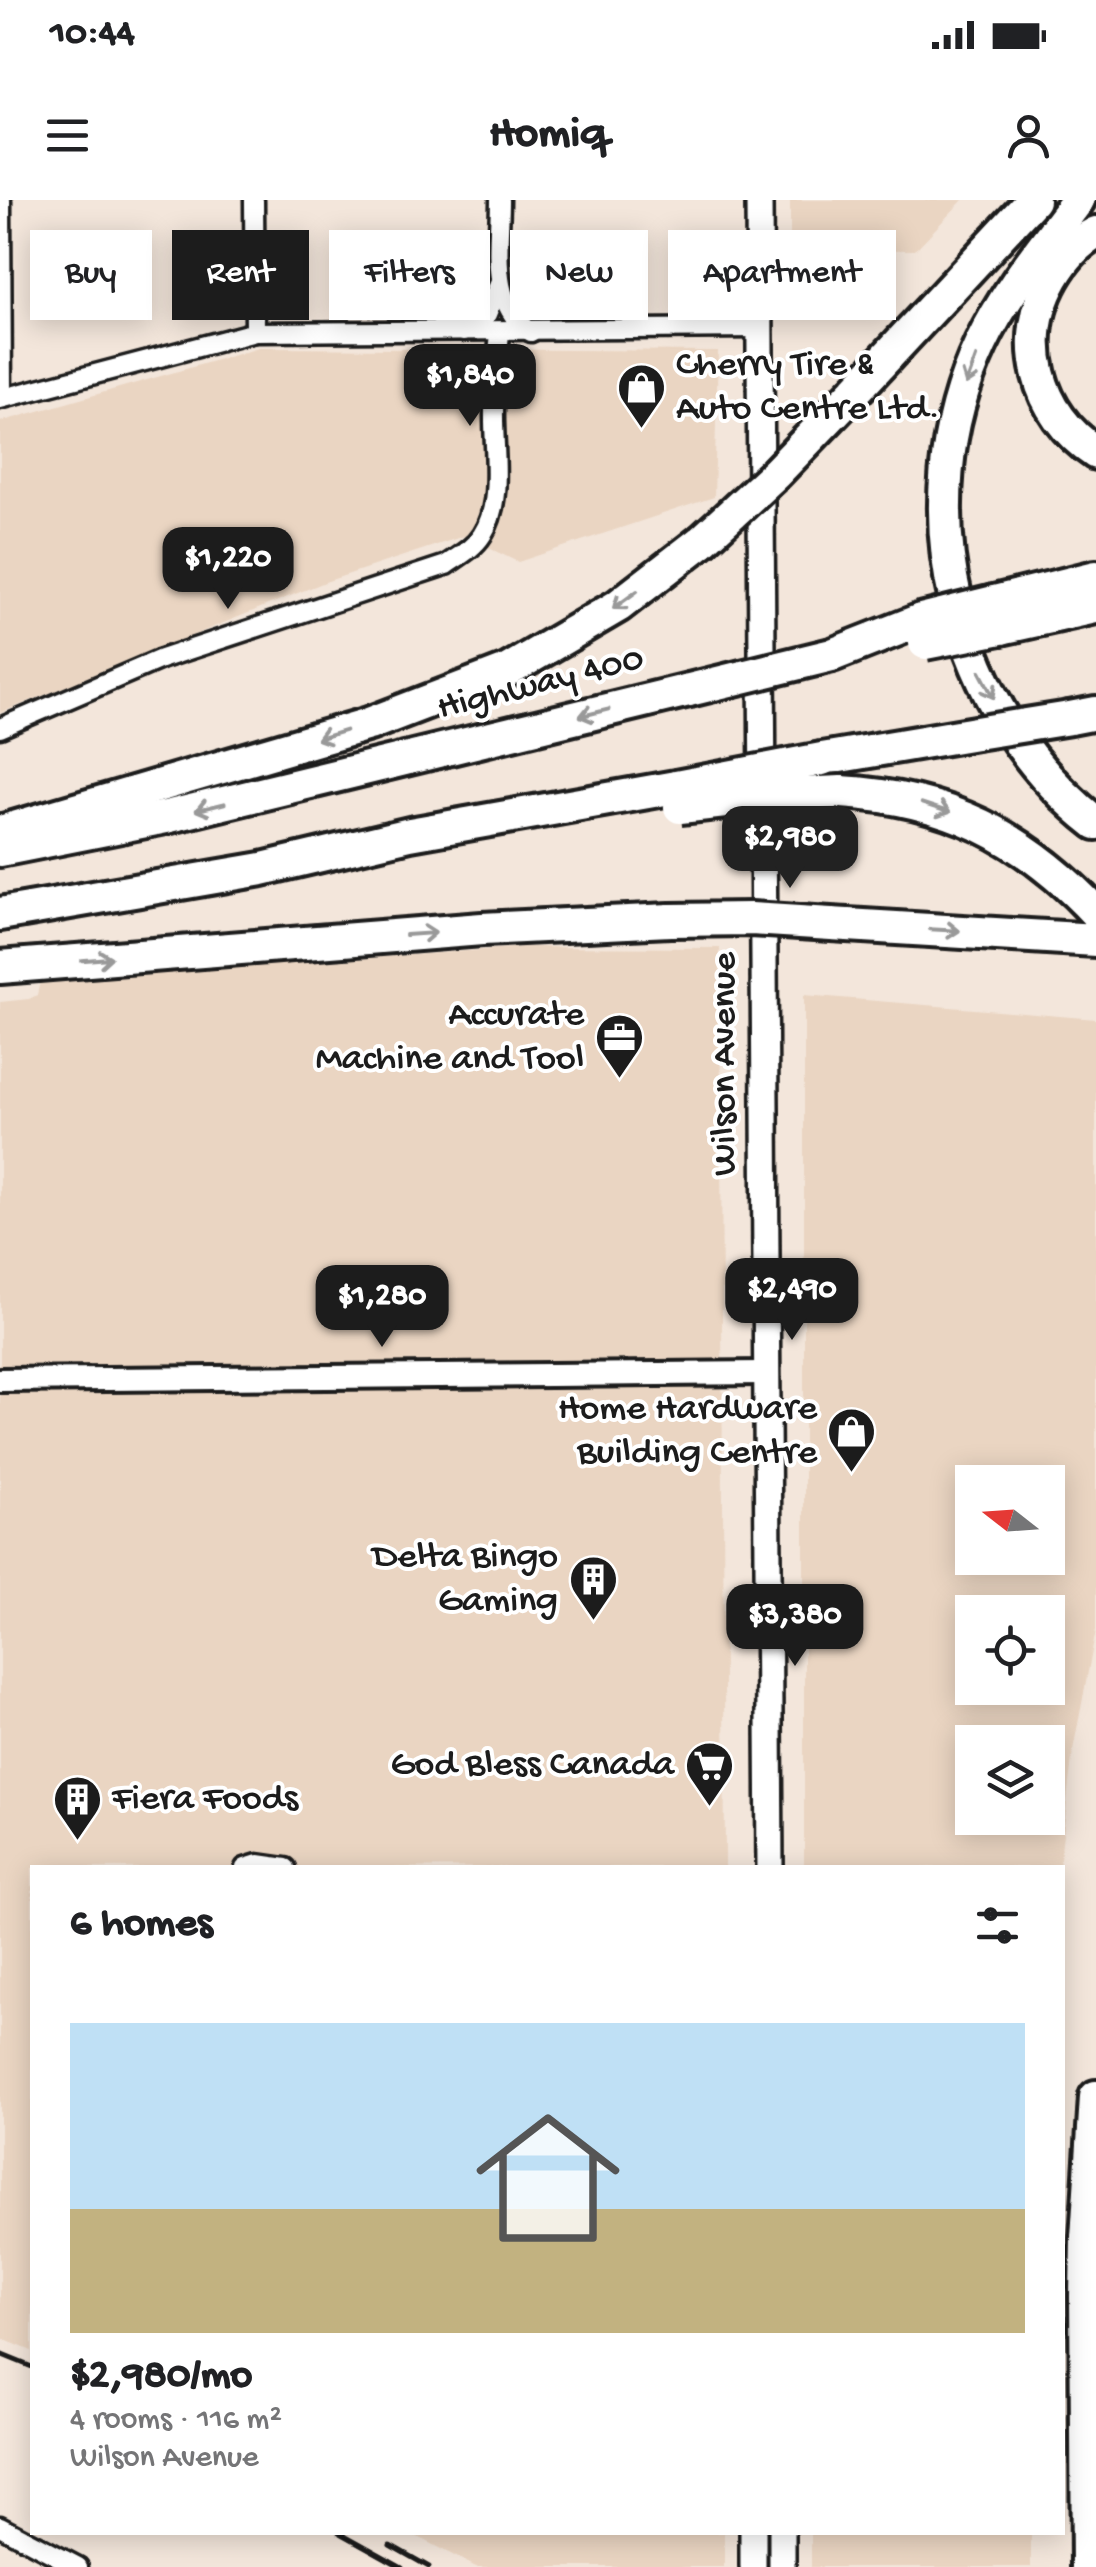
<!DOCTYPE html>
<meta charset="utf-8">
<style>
body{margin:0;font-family:"Gochi Hand",sans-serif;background:#f6f6f6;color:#202124;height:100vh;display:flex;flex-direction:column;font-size:38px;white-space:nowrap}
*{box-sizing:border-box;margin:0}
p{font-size:32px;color:#757577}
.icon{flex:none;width:55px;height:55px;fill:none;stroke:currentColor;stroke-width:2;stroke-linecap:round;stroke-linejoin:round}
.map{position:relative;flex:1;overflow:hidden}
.drawer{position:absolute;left:30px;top:1665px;width:1035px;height:670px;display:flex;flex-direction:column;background:#fff;border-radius:0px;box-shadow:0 5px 25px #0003}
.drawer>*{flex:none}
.banner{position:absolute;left:30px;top:30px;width:1038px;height:90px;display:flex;gap:20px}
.needle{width:65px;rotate:287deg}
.buttons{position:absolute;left:955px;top:1265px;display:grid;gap:20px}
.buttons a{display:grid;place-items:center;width:110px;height:110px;border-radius:0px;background:#fff;box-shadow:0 5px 25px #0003;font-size:50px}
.price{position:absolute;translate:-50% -85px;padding:0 22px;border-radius:20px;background:#1c1c1c;color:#fff;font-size:32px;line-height:65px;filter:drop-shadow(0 2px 5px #0008)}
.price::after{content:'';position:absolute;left:50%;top:60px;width:30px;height:22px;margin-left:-15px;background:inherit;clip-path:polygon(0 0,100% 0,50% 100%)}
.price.selected{background:#222;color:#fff}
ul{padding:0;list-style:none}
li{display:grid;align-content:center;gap:20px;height:530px;padding:0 40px}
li+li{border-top:2px solid #e0e0e0}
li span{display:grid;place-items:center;height:310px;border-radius:0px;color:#555}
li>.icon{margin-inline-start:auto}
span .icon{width:180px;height:180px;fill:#fffc;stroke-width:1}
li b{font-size:42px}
h2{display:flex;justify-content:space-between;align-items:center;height:120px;padding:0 40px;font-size:42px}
.chip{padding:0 35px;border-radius:0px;background:#fff;box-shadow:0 5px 25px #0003;font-size:35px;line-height:90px}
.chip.selected{background:#1c1c1c;color:#fff}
.status{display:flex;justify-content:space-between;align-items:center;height:70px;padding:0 50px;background:#fff;direction:ltr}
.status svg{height:28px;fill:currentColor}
header{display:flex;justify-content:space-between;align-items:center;height:130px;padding:0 40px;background:#fff;font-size:45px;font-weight:800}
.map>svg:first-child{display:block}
</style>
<div class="status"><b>10:44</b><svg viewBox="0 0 49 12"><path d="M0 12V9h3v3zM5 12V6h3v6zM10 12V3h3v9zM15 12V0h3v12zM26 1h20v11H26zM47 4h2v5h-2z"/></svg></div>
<header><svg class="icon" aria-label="menu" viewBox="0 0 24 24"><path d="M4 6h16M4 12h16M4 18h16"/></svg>Homiq<svg class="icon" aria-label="person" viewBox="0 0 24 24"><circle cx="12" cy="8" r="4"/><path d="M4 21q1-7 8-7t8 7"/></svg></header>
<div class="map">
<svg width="1096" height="2367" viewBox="0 0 1096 2367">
<rect width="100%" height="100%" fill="#f3e6db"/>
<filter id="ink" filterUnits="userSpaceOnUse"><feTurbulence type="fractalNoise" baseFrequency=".01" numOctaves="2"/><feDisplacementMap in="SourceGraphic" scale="20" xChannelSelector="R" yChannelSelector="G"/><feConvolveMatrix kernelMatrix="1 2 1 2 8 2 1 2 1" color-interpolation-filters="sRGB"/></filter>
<g filter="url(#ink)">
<g fill="#ead5c2" fill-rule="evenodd">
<polygon points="790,0 963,0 915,50 790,49"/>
<polygon points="259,148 718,151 714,297 518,362 464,336 325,382 0,513 0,222"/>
<polygon points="525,747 720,748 725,1667 32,1668 32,2151 0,2138 0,802 29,799 37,795 40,781"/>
<path d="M804,795L1096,819V1430L1073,1550L1059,1667H804ZM972,1282H1048V1358H972ZM972,1412H1048V1488H972ZM1048,1542V1618H972V1542Z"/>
<polygon points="410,2333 724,2333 724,2367 476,2367"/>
<rect x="811" y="2333" width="220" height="34"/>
</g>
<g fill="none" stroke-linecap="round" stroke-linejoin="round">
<defs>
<g id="minor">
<polyline points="1,0 2,198"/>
<polyline points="254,0 255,132"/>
<path d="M500,0C500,44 488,106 531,132"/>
<polyline points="464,131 487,114 500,82"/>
<polyline points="0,199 255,132 761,128"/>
<path d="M0,528L161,459L446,365C459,356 474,348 482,335C504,301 493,249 494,211C494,185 498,158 500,132"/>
<polyline points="245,1668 258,1664 286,1668"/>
<polyline points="0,2326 78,2367"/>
</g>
<polyline id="tertiary" points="0,1180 765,1173"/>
<g id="secondary">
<polyline points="759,0 770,1668"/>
<polyline points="782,2332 782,2367"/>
<polyline points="753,2367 753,2332"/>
</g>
<g id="motorway">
<path d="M1078,0C1043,47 1006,91 981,144C904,307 954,512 1096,623"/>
<path d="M1096,33C1078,42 1063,60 1053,77C1017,140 1036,213 1096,253"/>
<polyline points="855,191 1033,0"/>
<polyline points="994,402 1096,377"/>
<polyline points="1001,428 1096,407"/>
<polyline points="832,455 921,420"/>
<polyline points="1070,518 1096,513"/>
<polyline points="822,559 976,533"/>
<path d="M841,592C947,598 1023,635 1096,713"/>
<polyline points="0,632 369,524 507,471 618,406 702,341"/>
<polyline points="0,650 166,617 689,490"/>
<polyline points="0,714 262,669 410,634 676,587"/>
<polyline points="847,725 1096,740"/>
<polyline points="0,767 482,729 670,720"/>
<polyline points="1087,2038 1096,1897"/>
<polyline points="1086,2096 1088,2367"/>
</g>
</defs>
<use href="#minor" stroke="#1c1c1c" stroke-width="25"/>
<use href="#tertiary" stroke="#1c1c1c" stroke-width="30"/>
<use href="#secondary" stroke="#1c1c1c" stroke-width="32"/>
<use href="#motorway" stroke="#1c1c1c" stroke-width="40"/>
<use href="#minor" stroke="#fff" stroke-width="18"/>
<use href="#tertiary" stroke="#fff" stroke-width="22"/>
<use href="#secondary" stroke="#fff" stroke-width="25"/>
<use href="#motorway" stroke="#fff" stroke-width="32"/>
<g stroke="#1c1c1c" stroke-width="5">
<polyline points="0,2154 32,2167"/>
<polyline points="339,2332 402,2367"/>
<polyline points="390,2345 429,2367"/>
</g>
<defs>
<g id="motorway-bridge">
<polyline points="702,341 776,273 855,191"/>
<polyline points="921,420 994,402"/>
<polyline points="925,443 1001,428"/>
<polyline points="689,490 832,455"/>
<polyline points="976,533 1070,518"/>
<polyline points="676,587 822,559"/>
<polyline points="680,607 800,594 841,592"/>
<polyline points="670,720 751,719 847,725"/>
<polyline points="1086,2096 1087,2038"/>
</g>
</defs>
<use href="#motorway-bridge" stroke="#1c1c1c" stroke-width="40" stroke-linecap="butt"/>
<use href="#motorway-bridge" stroke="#fff" stroke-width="32"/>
</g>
<defs><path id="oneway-shaft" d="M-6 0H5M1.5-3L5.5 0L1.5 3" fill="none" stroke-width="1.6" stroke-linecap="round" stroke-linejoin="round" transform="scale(2.5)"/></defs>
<g stroke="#999">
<use href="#oneway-shaft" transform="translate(971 171) rotate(110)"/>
<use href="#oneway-shaft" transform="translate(625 400) rotate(144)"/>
<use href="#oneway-shaft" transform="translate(987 485) rotate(62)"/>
<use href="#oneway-shaft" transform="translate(594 513) rotate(166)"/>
<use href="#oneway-shaft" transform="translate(331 535) rotate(163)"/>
<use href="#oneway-shaft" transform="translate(210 607) rotate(166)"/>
<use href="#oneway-shaft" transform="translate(936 608) rotate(18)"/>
<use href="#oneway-shaft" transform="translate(945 730) rotate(3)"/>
<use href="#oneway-shaft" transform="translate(421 734) rotate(-4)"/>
<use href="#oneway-shaft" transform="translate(97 759) rotate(-5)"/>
</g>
</g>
<defs>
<symbol id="shop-pin" viewBox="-11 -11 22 30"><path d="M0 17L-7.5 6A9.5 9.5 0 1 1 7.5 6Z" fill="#1c1c1c" stroke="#fff"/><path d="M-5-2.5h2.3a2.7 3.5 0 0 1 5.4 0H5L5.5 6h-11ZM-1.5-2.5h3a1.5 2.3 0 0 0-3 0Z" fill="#fff"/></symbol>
<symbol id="office-pin" viewBox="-11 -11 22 30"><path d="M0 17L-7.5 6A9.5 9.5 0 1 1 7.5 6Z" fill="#1c1c1c" stroke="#fff"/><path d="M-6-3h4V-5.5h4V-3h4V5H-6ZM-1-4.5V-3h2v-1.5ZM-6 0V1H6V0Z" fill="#fff"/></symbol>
<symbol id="building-pin" viewBox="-11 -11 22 30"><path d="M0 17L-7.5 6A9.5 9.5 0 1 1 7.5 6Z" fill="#1c1c1c" stroke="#fff"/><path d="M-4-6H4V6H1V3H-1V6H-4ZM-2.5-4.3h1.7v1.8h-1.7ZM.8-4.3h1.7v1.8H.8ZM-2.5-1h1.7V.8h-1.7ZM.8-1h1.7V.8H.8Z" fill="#fff"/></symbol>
<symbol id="supermarket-pin" viewBox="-11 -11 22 30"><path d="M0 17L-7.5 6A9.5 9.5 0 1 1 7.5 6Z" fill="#1c1c1c" stroke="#fff"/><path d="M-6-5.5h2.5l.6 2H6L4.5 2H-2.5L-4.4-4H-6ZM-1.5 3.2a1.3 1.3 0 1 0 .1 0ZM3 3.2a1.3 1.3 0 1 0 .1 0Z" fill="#fff"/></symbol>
</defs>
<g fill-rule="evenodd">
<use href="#shop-pin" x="614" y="160" width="55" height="75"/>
<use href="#office-pin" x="592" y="810" width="55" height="75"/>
<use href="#shop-pin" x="824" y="1204" width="55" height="75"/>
<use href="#building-pin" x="566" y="1352" width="55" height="75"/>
<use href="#supermarket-pin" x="682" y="1538" width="55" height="75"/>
<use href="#building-pin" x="50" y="1572" width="55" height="75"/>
</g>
<g text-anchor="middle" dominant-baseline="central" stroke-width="8" stroke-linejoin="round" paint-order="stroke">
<g font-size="38" fill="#1c1c1c" stroke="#fff" text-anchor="end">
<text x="676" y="166" text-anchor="start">Cherry Tire &amp;<tspan x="676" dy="44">Auto Centre Ltd.</tspan></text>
<text x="584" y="816">Accurate<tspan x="584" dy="44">Machine and Tool</tspan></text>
<text x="817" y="1210">Home Hardware<tspan x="817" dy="44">Building Centre</tspan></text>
<text x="558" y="1358">Delta Bingo<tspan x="558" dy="44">Gaming</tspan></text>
<text x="674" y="1566">God Bless Canada</text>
<text x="112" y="1600" text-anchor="start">Fiera Foods</text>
</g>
<g font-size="38" fill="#1c1c1c" stroke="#fff">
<text transform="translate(541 485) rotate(-14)">Highway 400</text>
<text transform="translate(726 864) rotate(-90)">Wilson Avenue</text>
</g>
</g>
</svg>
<div class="buttons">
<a><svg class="needle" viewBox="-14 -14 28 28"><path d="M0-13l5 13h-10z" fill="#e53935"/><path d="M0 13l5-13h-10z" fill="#757577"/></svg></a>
<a><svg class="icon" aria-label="locate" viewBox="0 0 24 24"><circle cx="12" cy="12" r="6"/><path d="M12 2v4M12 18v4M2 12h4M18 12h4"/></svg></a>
<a><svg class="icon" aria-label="layers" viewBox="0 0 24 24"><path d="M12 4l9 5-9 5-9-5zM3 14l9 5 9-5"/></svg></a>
</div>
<b class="price" style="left:470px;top:229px">$1,840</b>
<b class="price" style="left:228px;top:412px">$1,220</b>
<b class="price selected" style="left:790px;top:691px">$2,980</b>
<b class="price" style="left:792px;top:1143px">$2,490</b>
<b class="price" style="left:382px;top:1150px">$1,280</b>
<b class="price" style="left:795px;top:1469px">$3,380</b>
<div class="banner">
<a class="chip">Buy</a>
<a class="chip selected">Rent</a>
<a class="chip">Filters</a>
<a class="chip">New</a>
<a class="chip">Apartment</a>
</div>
<section class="drawer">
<h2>6 homes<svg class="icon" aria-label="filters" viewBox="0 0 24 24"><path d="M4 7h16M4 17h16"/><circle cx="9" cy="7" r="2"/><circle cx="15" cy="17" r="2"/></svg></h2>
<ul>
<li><span style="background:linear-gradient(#bfe0f5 60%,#c2b280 0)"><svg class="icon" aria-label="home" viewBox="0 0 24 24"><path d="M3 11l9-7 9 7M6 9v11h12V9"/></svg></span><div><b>$2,980/mo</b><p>4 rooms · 116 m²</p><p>Wilson Avenue</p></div></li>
</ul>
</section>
</div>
